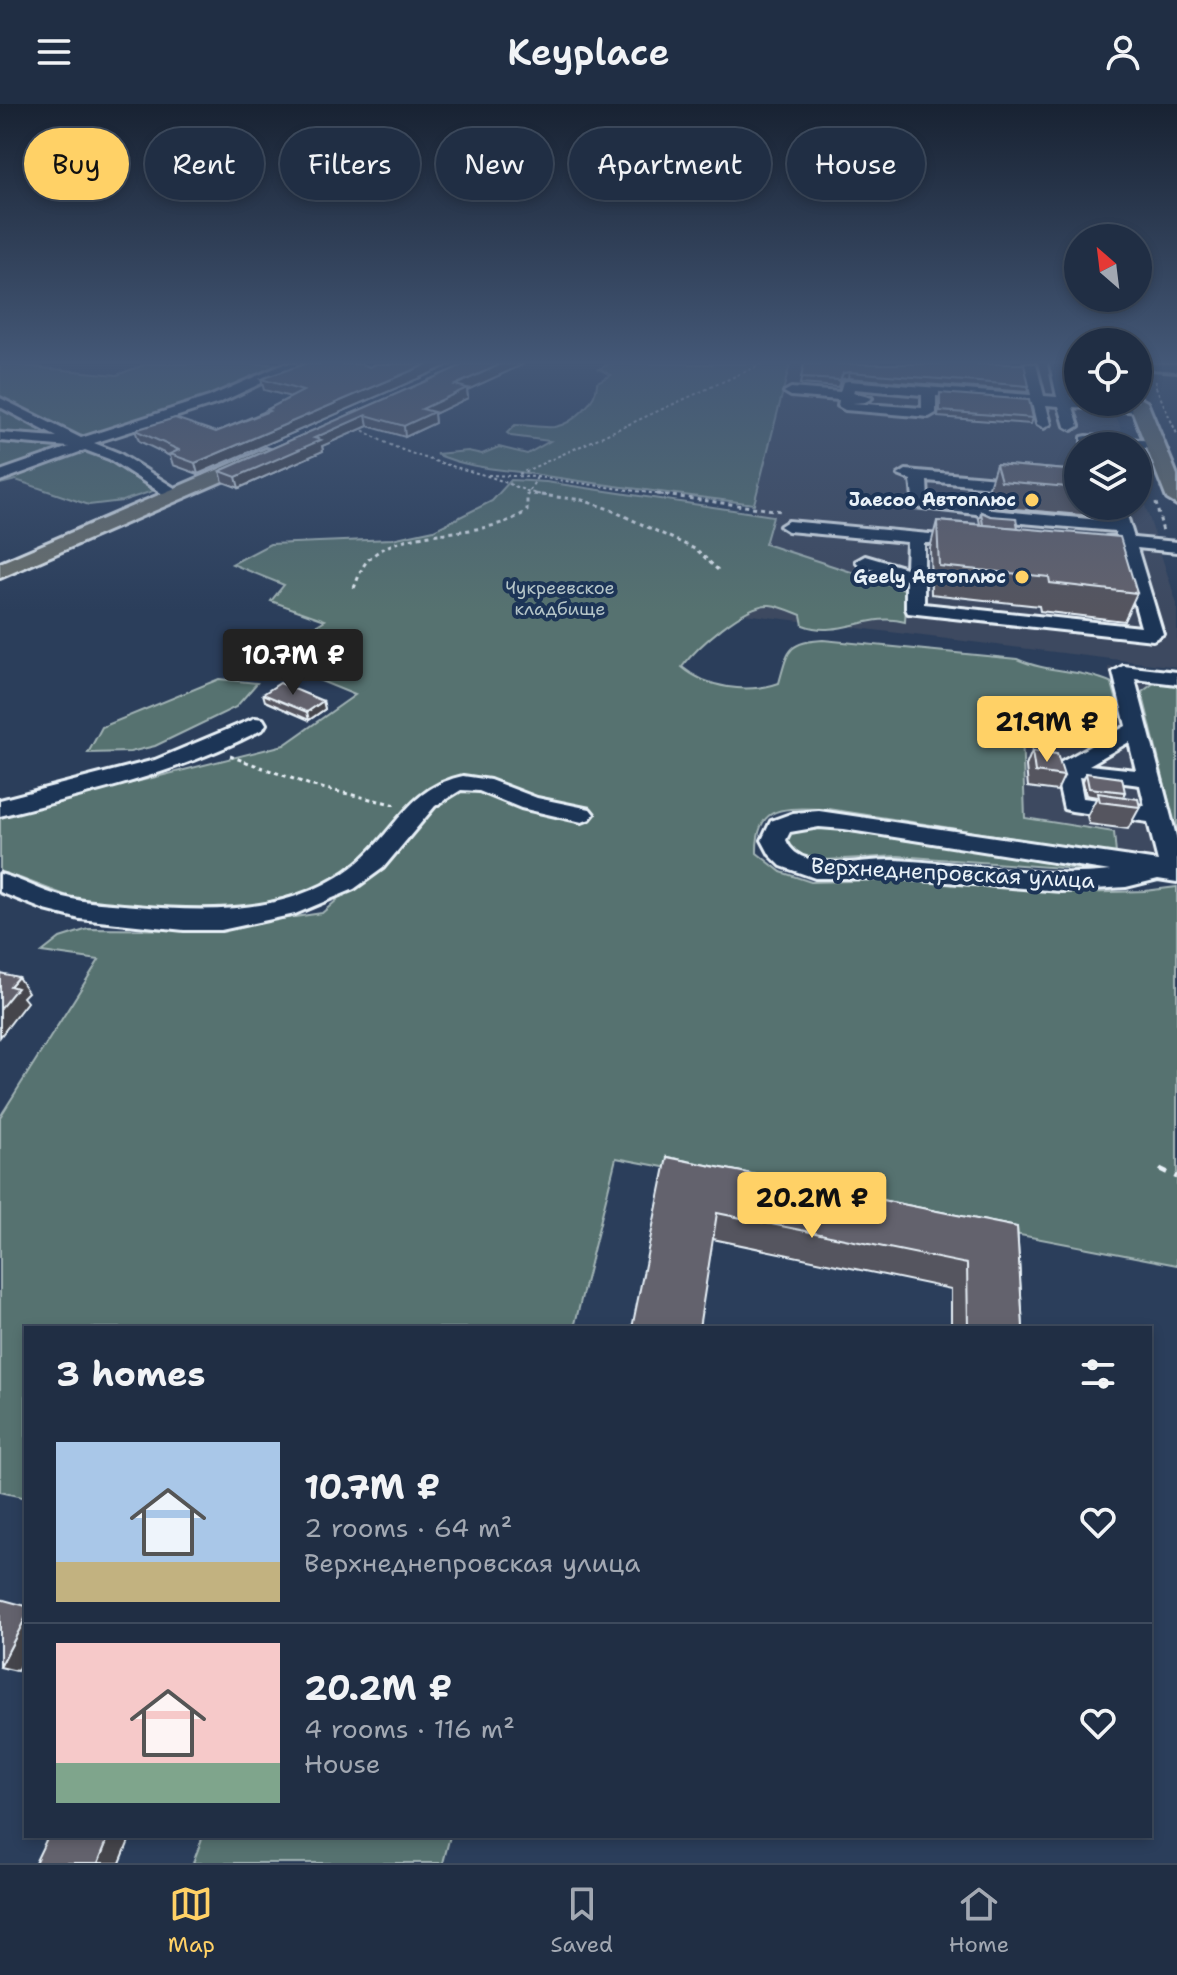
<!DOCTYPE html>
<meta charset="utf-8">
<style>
body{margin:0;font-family:"Shantell Sans",sans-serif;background:#2d3a4f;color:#f1f3f6;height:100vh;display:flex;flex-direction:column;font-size:30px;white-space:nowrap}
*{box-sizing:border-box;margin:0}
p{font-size:26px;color:#a2a8b2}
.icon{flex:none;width:44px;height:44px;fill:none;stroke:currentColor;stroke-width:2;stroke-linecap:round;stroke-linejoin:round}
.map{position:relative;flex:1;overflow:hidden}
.panel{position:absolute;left:24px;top:1222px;width:1128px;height:512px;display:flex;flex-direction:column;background:#202e44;border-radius:0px;box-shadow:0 4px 12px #0003,0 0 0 2px #3d4a5d}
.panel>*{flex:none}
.hud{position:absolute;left:24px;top:24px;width:1130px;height:72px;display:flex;gap:16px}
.needle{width:52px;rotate:332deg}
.controls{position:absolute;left:1064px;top:120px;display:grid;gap:16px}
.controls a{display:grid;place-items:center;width:88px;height:88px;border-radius:50%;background:#202e44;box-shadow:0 4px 12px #0003,0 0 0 2px #3d4a5d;font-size:40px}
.price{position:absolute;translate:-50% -68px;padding:0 18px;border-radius:8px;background:#ffd166;color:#111;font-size:26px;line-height:52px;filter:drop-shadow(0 2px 4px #0008)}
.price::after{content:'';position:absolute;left:50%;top:48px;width:24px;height:18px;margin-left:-12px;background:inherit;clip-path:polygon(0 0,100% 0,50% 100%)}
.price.selected{background:#222;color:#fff}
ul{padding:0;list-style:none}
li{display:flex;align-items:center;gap:24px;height:200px;padding:0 32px}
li+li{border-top:2px solid #3d4a5d}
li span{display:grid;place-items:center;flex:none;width:224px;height:160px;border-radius:0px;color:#555}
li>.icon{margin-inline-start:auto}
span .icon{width:96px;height:96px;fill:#fffc;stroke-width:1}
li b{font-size:34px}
h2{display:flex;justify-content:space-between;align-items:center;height:96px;padding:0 32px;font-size:34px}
.chip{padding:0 28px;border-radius:36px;background:#202e44;box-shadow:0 4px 12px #0003,0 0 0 2px #3d4a5d;font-size:28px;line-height:72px}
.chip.selected{background:#ffd166;color:#111}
header{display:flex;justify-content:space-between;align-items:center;height:104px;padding:0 32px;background:#202e44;font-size:36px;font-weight:600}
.tab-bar{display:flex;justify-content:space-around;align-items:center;height:112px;border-top:2px solid #3d4a5d;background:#202e44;font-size:22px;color:#a2a8b2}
.tab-bar a{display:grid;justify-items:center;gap:4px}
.tab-bar .selected{color:#ffd166}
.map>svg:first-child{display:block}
</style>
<header><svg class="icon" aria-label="menu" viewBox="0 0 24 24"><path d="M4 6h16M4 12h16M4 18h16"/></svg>Keyplace<svg class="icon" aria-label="person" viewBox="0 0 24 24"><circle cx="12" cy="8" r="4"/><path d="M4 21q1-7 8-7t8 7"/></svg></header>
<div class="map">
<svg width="1177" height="1759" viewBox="0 0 1177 1759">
<rect width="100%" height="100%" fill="#2b3e5b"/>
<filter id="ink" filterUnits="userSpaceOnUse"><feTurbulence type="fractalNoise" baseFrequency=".0125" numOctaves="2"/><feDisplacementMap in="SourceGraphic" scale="16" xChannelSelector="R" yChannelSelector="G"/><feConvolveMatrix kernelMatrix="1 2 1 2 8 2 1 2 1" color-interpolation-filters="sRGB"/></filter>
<g filter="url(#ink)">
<g fill="#3c4960">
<polygon points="790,260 1078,260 1078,298 1112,298 1126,342 1078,342 1078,402 1138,402 1138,379 1177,500 1177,563 727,508"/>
<polygon points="1108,563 1177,568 1177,759 1116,750 1113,728 1025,714 1022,626 1067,633 1118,605"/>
</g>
<g fill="#57726f" stroke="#a0b2b4" stroke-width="2">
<polygon points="0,260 117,271 146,260 299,260 202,298 83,335 0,294"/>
<path d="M609,260H790L754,400C682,391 610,382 539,371C502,365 471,365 436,350L468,347L482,350L499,343L527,350L550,337L511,332L507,329L515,321C527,321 542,324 554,323C573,320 598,297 597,278L611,271L599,265Z"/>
<polygon points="0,303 62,334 0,329"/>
<polygon points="0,336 71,342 0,370"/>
<polygon points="81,347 112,358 153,387 122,397 89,401 16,376 0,380 0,374"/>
<path d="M511,376L546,378L773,412L765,440L907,486L905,518C871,507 838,535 803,521L801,511C791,507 780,502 770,501C745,499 696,544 682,563C707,584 747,590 779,579C788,547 787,538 823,536L1017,555C1047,569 1082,565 1112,579L1119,605L1067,633L1022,627L1025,714L1114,728L1116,750L829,705C787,705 756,697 757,749L781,768L811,778L892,776L1076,789L1145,787L1177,783V1161L616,1054L574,1224H26V1394L0,1388V1013L99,856L42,848L60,834L88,825L206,826L322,809L337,796L324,783L240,805L189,807L78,796L20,774L0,772V712L284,641L355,591L265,554L325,516L271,497L284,481L232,460L270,440L392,435L434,426L492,397Z"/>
<polygon points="219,575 257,579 236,603 155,642 130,648 88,649 102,623"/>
<polygon points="1154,579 1177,580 1177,730 1142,588"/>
<polygon points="807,721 1104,767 898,752 825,756 796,753 785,740 784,731"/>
<polygon points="203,1732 450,1732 443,1759 193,1759"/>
</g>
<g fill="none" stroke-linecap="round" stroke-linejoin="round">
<defs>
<g id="minor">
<polygon points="284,260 302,260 219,299 94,339 119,349 181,388 181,394 169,394 109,355 85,346 0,377 0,367 69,343 0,337 0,329 57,333 0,303 0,294 81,334 209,293"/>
<path d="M1024,260H1036L1044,292L1057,293L1050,260H1062L1071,294L1078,295V298L1141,300L1148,304L1141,308L1073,303L1079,322L1072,326L1065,322L1059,302L1046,301L1051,320L1044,324L1037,320L1032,299L936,292V309L929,313L845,306L838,302L839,296L791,292L784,288L791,284L840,288L843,278L848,277L1031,291ZM854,285L922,291V304L852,299L865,298L872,294L853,289Z"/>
<polygon points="1138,260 1177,260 1177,267 1138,264"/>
<polygon points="1087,332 1155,337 1162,341 1155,345 1082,339 1082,333"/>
<polygon points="906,366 1078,381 1078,391 927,377 928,396 972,400 973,385 985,385 988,404 992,406 1112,417 1108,402 1124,402 1134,434 1177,438 1177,448 1137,444 1163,530 1153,536 908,509 906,505 906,476 859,461 856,457 865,452 906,464 907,438 788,427 780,422 788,417 940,431 942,435 940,439 924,439 924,500 1141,523 1119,443 1106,441 1104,437 1106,433 1116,432 1115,427 988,416 976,410 914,403 911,376 898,371"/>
<path d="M1123,562L1177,568V580L1135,575L1177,736V778L1158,775L1126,783L1061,787L896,774H815L781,762L770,751L762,736L771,717L793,709L819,707L1158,757L1148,718L1072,707L1064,705L1055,665L1058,660L1126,622L1113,568ZM1129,638L1136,666L1089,661ZM1079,673L1140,681L1145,702L1083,694ZM819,723L844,725L1110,767C1038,775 967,759 895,756C867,755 836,764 809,755C798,752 790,746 786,736L790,728Z"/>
<path d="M255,614L263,615L266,620L263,625C180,669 90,689 0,712V696L155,656Z"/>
<path d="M463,672L490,676L537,694L590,705L594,710L590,715L582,718L521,704L479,687L461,686L435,702L383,764L354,785L295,810L221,826H184L80,815L45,806L0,788V770C22,776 41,787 63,793C87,799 112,800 136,802C212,809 294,810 357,759C397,726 408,684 463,672Z"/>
</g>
<g id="major">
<polygon points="1138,293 1147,298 1177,371 1177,401 1167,395 1129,298 1138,298"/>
<polygon points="266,345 273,347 276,351 273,355 0,474 0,459"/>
</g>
</defs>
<use href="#minor" stroke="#e8f1f8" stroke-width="6"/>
<use href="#major" stroke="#e8f1f8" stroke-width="6"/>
<g stroke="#e8f1f8" stroke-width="2" stroke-dasharray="3 3" stroke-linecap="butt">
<polyline points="418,275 452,260"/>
<polyline points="1156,277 1155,281 1177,330"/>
<path d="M358,323C395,348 441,359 484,371C507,377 524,389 548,392"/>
<polyline points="519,370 762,260"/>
<polyline points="488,371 537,373 671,392"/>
<polyline points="527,392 537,373"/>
</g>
<g stroke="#e8f1f8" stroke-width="3" stroke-dasharray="4 4" stroke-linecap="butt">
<polyline points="533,390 582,396 609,405 697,446 718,466"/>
<polyline points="657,390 781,407"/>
<polyline points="1156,399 1163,428"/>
<path d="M354,484C358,475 361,463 368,456C406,418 480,439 527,407V390"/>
<polyline points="230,652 313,682 397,701"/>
</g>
<polyline stroke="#e8f1f8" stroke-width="5" stroke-dasharray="8 8" stroke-linecap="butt" points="1160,1065 1177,1073"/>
<use href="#minor" fill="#1d3557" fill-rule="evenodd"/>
<use href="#major" fill="#6a706d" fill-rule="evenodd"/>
</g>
<g fill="#55545e" stroke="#e8f1f8" stroke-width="2">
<polygon points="376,260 452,260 198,370 173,361 170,352 139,337 135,326 216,328 266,307 266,306 291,293 264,286 261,275 370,263"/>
<polygon points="465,260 524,260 467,286 468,294 434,310 435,319 405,333 368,322 322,342 323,347 239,384 223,378 220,367"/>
<polygon points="804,260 1029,282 1027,288 848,274 842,275 838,283 800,280"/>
<polygon points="940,289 1033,314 1031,320 938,313"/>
<polygon points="996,360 1078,367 1078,402 1096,402 1092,412 993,403 988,386"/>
<polygon points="981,408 1018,424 1137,489 1124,517 1040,507 1039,502 931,490 930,444 937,417 980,420 979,415"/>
<polygon points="263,590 323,597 325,605 309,616 265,597"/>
<polygon points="1032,647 1064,672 1057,687 1028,683 1026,662"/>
<polygon points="1086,669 1125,688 1123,693 1140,703 1128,725 1089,720 1087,712 1097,693 1086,691 1083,677"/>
<polygon points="667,1053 1017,1123 1023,1224 951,1224 951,1185 713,1135"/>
</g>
<g fill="#45454c" stroke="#e8f1f8" stroke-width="2">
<polygon points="427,260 452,260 198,370 195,359"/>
<polygon points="501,260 524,260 467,286 468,294 434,310 435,319 405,333 404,322 422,305 455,281"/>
<polygon points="849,268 848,274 842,275 838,283 840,276 843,269"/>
<polygon points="366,311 368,322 322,342 323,347 239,384 236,373 314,334"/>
<polygon points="323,597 325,605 309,616 307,608"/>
<polygon points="18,873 28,888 23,893 27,898 0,933 0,905 10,882"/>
<polygon points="26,1513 26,1549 17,1567 0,1563"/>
<polygon points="109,1732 131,1732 120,1759 98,1759"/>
</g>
<g fill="#63626d" stroke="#e8f1f8" stroke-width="2">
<polygon points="304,260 361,260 370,263 376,260 427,260 195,359 170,350 179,346 135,326 175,314 216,328 269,307 266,306 303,287 261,275"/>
<polygon points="465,260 501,260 455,281 467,284 422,305 434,308 404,322 366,311 314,334 321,336 236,373 220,367"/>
<polygon points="804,260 1024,260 1029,282 849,268 843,269 840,276 801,274"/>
<polygon points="940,289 1029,296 1033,314 940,307"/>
<polygon points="996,360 1078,367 1078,384 1001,377"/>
<polygon points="981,408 990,412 1016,414 1018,424 983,421"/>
<polygon points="937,417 1120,433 1137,489 1050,479 1049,473 939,462"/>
<polygon points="280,579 323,597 307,608 263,590"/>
<polygon points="1032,647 1057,650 1064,672 1035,668"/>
<polygon points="1086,669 1122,674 1125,688 1089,684"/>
<polygon points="1098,689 1138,695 1140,703 1100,698"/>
<polygon points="0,869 18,873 10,882 17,884 0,905"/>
<polygon points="667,1053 1017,1123 1023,1224 968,1224 967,1160 717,1109 699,1224 632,1224"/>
<polygon points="0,1495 26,1502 26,1513 0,1563"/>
<polygon points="48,1732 109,1732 98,1759 35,1759"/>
</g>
</g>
<linearGradient id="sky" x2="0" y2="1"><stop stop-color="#182232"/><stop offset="0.51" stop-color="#445877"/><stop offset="1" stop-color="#445877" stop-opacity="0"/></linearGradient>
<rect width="1177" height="507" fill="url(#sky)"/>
<g fill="#ffd166" stroke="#1d3557" stroke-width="3">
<circle cx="1032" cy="396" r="8"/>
<circle cx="1022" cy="473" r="8"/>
</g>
<g text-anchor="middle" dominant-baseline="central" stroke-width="8" stroke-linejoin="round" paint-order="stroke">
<g font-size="18" font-weight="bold" fill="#e8f1f8" stroke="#1d3557" text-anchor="end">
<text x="1016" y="396">Jaecoo Автоплюс</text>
<text x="1006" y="473">Geely Автоплюс</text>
</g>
<g font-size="18" fill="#b5c5c8" stroke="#1d3557">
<text x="560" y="484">Чукреевское<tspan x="560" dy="21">кладбище</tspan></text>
</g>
<g font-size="22" fill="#e8f1f8" stroke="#1d3557">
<text transform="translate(953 769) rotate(3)">Верхнеднепровская улица</text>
</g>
</g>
</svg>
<div class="controls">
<a><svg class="needle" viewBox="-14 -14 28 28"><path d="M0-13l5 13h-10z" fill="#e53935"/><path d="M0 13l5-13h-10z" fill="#a2a8b2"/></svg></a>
<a><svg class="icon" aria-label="locate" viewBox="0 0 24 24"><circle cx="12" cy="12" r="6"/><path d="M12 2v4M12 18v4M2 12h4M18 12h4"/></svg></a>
<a><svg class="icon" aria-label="layers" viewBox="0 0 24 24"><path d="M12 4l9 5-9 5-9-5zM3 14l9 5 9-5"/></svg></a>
</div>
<b class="price selected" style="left:293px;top:593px">10.7M ₽</b>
<b class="price" style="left:1047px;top:660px">21.9M ₽</b>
<b class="price" style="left:812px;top:1136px">20.2M ₽</b>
<div class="hud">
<a class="chip selected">Buy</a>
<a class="chip">Rent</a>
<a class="chip">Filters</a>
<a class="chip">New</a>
<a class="chip">Apartment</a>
<a class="chip">House</a>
</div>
<section class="panel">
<h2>3 homes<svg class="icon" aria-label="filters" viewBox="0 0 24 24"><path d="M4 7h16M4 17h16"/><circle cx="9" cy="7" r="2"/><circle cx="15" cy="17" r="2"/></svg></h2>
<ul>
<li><span style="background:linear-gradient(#a9c7e8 75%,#c2b280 0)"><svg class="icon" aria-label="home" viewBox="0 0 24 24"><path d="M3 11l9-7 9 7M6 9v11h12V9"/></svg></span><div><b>10.7M ₽</b><p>2 rooms · 64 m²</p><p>Верхнеднепровская улица</p></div><svg class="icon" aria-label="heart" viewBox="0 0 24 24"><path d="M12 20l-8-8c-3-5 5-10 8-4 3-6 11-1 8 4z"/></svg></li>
<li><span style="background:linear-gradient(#f6c9c9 75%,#7fa58c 0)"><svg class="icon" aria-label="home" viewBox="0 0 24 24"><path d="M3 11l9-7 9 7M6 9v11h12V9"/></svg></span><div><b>20.2M ₽</b><p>4 rooms · 116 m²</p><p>House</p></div><svg class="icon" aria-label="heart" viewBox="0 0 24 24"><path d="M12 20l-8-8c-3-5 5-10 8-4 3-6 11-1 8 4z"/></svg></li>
</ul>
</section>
</div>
<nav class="tab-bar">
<a class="selected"><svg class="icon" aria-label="map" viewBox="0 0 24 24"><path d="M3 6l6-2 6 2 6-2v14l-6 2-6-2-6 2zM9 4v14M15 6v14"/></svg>Map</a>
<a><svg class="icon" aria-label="saved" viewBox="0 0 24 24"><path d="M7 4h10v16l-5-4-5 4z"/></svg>Saved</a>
<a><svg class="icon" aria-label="home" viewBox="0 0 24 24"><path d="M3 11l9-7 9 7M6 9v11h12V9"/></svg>Home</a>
</nav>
